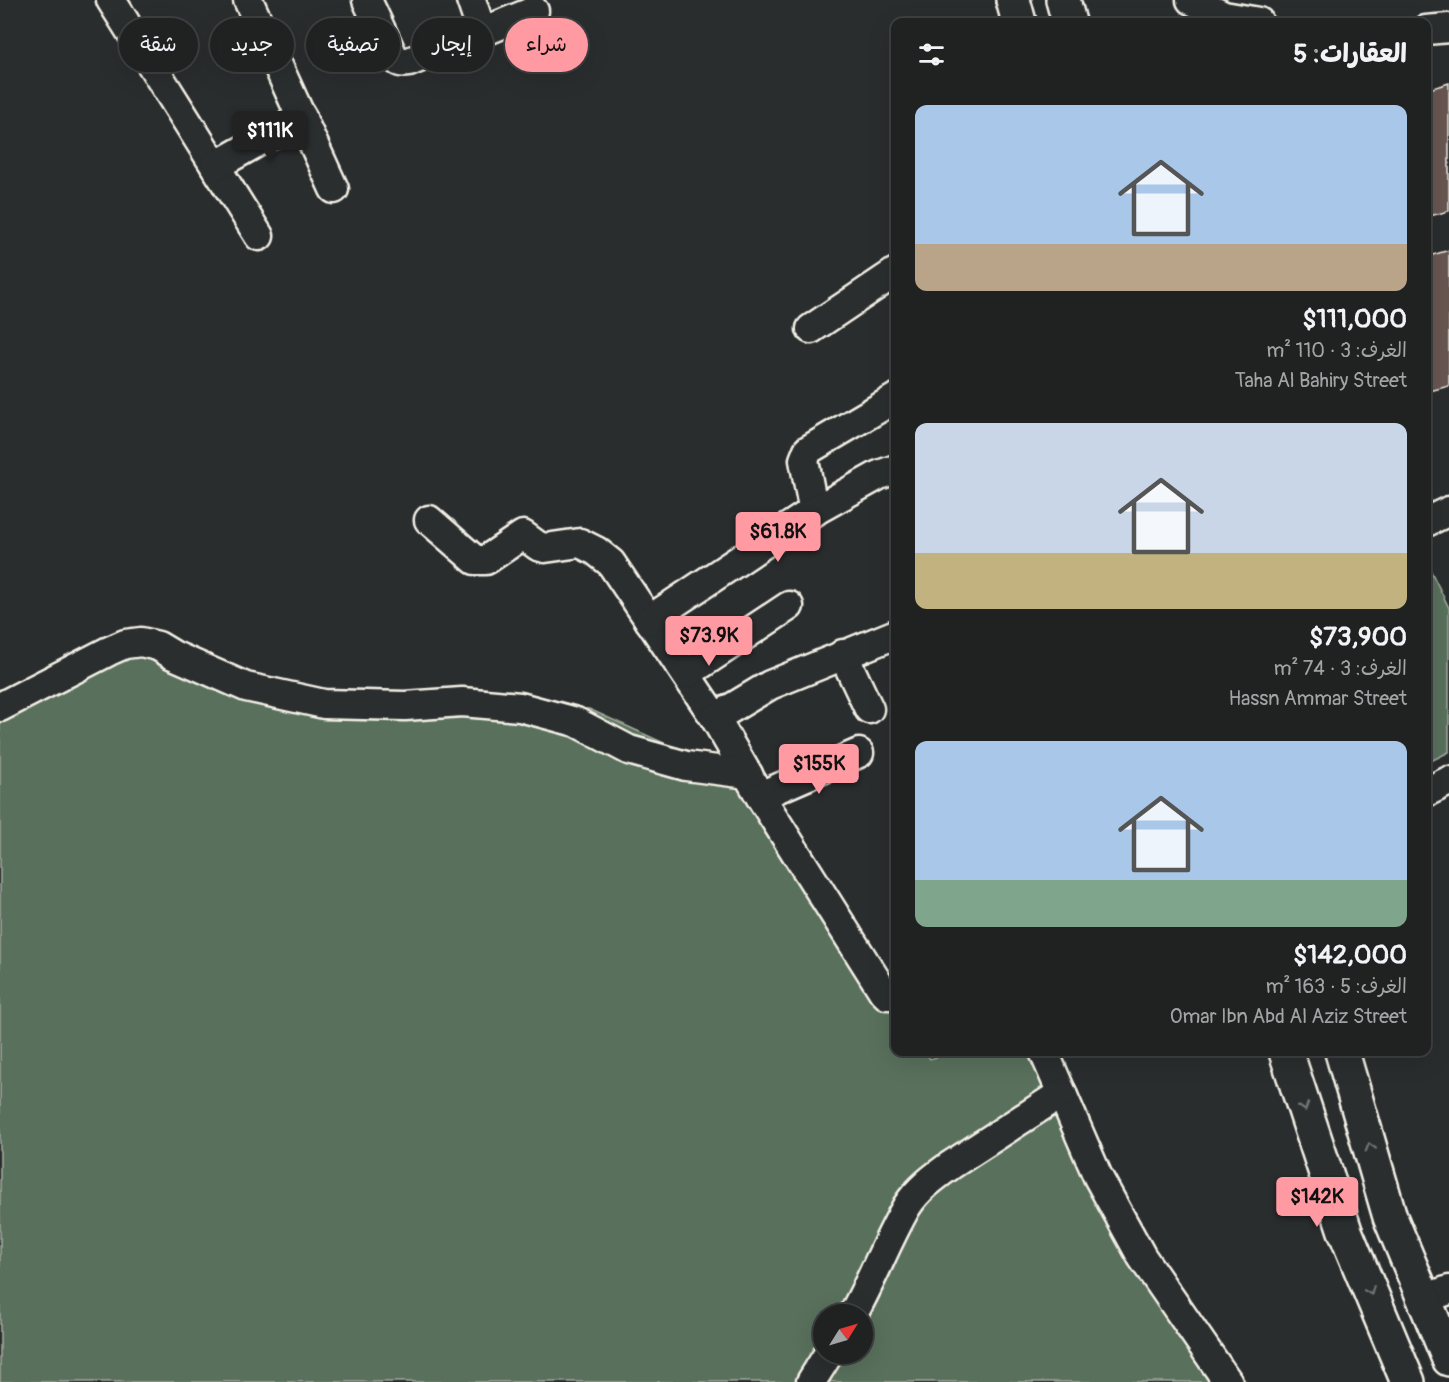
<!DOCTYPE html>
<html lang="ar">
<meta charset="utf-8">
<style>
body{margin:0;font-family:Pangolin,"Playpen Sans Arabic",sans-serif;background:#2d2f2f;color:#f1f3f6;direction:rtl;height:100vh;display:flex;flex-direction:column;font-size:22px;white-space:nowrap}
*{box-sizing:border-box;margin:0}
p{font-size:20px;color:#a2a4a5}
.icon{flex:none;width:33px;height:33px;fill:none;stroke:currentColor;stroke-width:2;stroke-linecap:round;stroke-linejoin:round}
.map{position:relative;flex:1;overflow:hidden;direction:ltr}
.panel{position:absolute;left:891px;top:18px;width:540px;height:1038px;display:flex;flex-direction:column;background:#202222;border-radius:12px;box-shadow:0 6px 24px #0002,0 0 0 2px #3d3f40;direction:rtl}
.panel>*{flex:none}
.guide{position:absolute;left:18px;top:18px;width:570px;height:54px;direction:rtl;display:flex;gap:12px}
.needle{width:39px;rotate:53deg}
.fabs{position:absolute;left:813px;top:1304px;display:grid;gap:12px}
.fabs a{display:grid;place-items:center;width:60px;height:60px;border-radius:50%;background:#202222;box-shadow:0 6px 24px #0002,0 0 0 2px #3d3f40;font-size:30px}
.price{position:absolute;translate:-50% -51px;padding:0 14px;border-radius:6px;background:#ff9aa2;color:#111;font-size:20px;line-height:39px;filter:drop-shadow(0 2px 3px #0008)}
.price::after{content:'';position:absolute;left:50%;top:36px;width:18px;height:14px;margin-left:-9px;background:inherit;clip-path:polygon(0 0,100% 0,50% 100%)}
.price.active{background:#222;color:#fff}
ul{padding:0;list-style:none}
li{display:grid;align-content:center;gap:12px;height:318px;padding:0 24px}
li span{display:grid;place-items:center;height:186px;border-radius:12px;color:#555}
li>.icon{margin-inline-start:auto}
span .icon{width:108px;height:108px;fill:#fffc;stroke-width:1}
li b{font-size:26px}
h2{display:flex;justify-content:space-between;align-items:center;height:72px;padding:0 24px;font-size:26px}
.tag{padding:0 21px;border-radius:27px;background:#202222;box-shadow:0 6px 24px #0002,0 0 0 2px #3d3f40;font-size:21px;line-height:54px}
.tag.active{background:#ff9aa2;color:#111}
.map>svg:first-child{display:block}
</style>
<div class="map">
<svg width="1449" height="1382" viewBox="0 0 1449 1382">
<rect width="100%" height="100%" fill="#2a2d2e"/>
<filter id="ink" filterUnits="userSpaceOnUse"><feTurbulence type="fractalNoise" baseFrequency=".0167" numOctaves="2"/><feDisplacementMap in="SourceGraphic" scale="12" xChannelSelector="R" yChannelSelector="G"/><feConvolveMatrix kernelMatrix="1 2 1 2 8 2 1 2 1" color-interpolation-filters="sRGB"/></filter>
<g filter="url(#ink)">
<g fill="#596f5b" stroke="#a6b0a2" stroke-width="1.5" fill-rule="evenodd">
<polygon points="1426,561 1449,608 1449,752 1427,763"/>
<path d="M154,642L259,692L589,709L739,777L895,1007L896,1052H925L930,1059L955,1052H1041L1124,1209L1246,1382H0V717ZM824,1314H862V1353H824Z"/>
</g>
<g fill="#685751" stroke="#f4f1e8" stroke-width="1.5">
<polygon points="1449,83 1449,211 1426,217 1426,90"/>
<polygon points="1449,250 1449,386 1426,392 1426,257"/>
</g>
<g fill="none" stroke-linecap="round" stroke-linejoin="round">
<defs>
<g id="minor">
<polyline points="111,0 259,236"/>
<polyline points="248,0 334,189"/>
<path d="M367,0L393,56C398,63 402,63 409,62L534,11"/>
<polyline points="471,0 482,32"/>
<polyline points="1191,0 1224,16 1259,22"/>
<polyline points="1426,30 1449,28"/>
<polyline points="215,166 302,117"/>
<polyline points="811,329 896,272"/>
<polyline points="814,512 804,460 808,450 896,398"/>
<polyline points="429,520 475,560 486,560 523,535 538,546 545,548 580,543 596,551 611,563 715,718 760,796 883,991 887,995 896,995"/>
<polyline points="1426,522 1449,511"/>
<polyline points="649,620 807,515 879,475 896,469"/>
<polyline points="843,654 869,709"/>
<polyline points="686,674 789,606"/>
<polyline points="0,707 109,651 125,644 141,642 158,646 173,655 246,687 324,704 405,706 462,702 520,707 576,722 629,750 686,766 748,774"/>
<polyline points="715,718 770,685 896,634"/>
<polyline points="1426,792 1449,781"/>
<polyline points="760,796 859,753"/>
<polyline points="1044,1052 1098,1177 1142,1257 1228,1382"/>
<polyline points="1423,1299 1449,1290"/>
<path d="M853,1314C873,1279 887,1240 907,1206C918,1189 934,1177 951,1165L1062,1093"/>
<polyline points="811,1382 829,1353"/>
</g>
<g id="major">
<polyline points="1013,0 1019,22"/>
<polyline points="1063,0 1069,22"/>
<polyline points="1286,1052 1345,1231 1408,1382"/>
<polyline points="1342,1052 1390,1217 1449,1359"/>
</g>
</defs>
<use href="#minor" stroke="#f4f1e8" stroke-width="33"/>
<use href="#major" stroke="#f4f1e8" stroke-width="38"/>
<use href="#minor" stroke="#2a2d2e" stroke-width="28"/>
<use href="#major" stroke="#2a2d2e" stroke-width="33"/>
</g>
<defs><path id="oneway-chevron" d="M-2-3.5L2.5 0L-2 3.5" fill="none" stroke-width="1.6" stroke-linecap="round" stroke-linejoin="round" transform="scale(1.5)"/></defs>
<g stroke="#71726f">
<use href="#oneway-chevron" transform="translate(1304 1107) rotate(72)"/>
<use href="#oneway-chevron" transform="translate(1370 1147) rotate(-106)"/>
<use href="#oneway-chevron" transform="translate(1370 1291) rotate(68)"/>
</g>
</g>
</svg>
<div class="fabs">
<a><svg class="needle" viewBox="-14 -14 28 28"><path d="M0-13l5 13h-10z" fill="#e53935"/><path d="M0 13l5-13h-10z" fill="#a2a4a5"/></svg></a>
</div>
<b class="price active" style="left:270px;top:162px">$111K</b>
<b class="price" style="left:778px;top:563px">$61.8K</b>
<b class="price" style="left:709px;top:667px">$73.9K</b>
<b class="price" style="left:819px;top:795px">$155K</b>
<b class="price" style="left:1317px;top:1228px">$142K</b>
<div class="guide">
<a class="tag active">شراء</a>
<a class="tag">إيجار</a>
<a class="tag">تصفية</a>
<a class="tag">جديد</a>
<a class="tag">شقة</a>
</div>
<section class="panel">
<h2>العقارات: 5<svg class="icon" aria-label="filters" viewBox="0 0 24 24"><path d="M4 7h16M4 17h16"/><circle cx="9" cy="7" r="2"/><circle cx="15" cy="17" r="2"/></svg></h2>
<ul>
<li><span style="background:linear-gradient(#a9c7e8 75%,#b9a48a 0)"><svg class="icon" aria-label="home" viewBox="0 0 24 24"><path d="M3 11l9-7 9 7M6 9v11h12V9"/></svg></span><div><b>$111,000</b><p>الغرف: 3 · 110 m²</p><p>Taha Al Bahiry Street</p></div></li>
<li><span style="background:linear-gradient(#c9d6e8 70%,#c2b280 0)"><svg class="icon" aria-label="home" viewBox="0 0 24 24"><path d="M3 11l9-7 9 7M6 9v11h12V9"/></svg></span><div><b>$73,900</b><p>الغرف: 3 · 74 m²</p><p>Hassn Ammar Street</p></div></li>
<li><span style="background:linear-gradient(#a9c7e8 75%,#7fa58c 0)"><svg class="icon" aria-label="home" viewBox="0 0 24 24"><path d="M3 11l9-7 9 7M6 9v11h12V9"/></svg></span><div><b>$142,000</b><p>الغرف: 5 · 163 m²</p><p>Omar Ibn Abd Al Aziz Street</p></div></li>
</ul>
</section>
</div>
